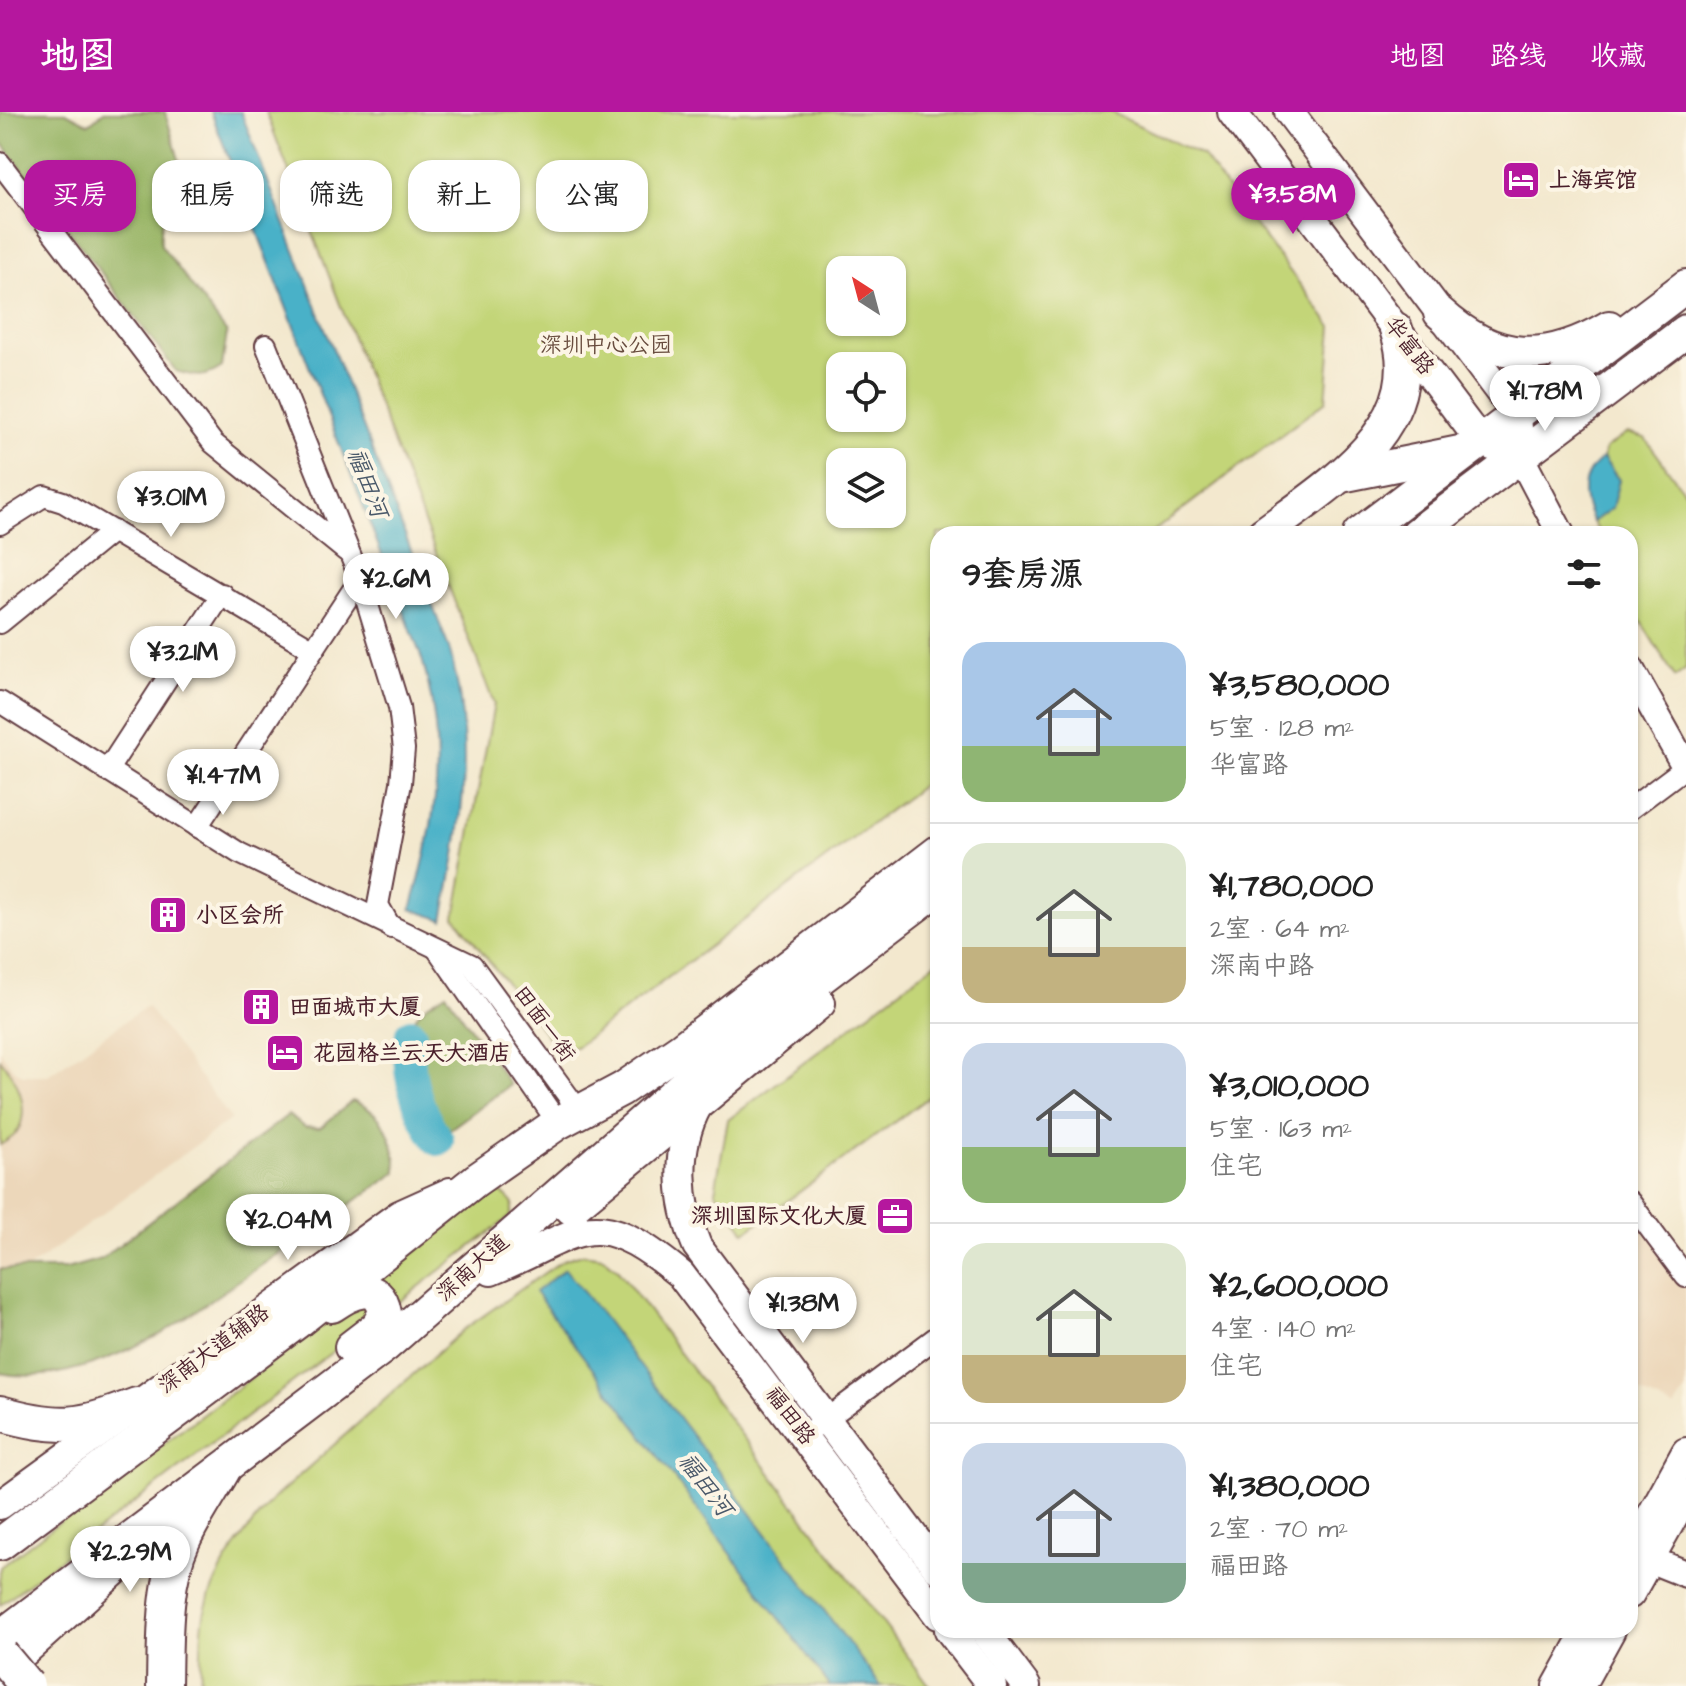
<!DOCTYPE html>
<html lang="zh">
<meta charset="utf-8">
<style>
body{margin:0;font-family:"Architects Daughter","LXGW WenKai TC",sans-serif;background:#f2f2f2;color:#222;height:100vh;display:flex;flex-direction:column;font-size:30px;white-space:nowrap}
*{box-sizing:border-box;margin:0}
p{font-size:26px;color:#767676}
.icon{flex:none;width:44px;height:44px;fill:none;stroke:currentColor;stroke-width:2;stroke-linecap:round;stroke-linejoin:round}
.map{position:relative;flex:1;overflow:hidden}
.sheet{position:absolute;left:930px;top:414px;width:708px;height:1112px;display:flex;flex-direction:column;background:#fff;border-radius:24px;box-shadow:0 2px 6px #0004}
.sheet>*{flex:none}
.guide{position:absolute;left:24px;top:48px;width:760px;height:72px;display:flex;gap:16px}
.needle{width:52px;rotate:324deg}
.tools{position:absolute;left:826px;top:144px;display:grid;gap:16px}
.tools a{display:grid;place-items:center;width:80px;height:80px;border-radius:16px;background:#fff;box-shadow:0 2px 6px #0004;font-size:40px}
.price{position:absolute;translate:-50% -68px;padding:0 18px;border-radius:28px;background:#fff;color:#222;font-size:26px;line-height:52px;filter:drop-shadow(0 2px 4px #0008)}
.price::after{content:'';position:absolute;left:50%;top:48px;width:24px;height:18px;margin-left:-12px;background:inherit;clip-path:polygon(0 0,100% 0,50% 100%)}
.price.selected{background:#b5179e;color:#fff}
ul{padding:0;list-style:none}
li{display:flex;align-items:center;gap:24px;height:200px;padding:0 32px}
li+li{border-top:2px solid #e0e0e0}
li span{display:grid;place-items:center;flex:none;width:224px;height:160px;border-radius:24px;color:#555}
li>.icon{margin-inline-start:auto}
span .icon{width:96px;height:96px;fill:#fffc;stroke-width:1}
li b{font-size:34px}
h2{display:flex;justify-content:space-between;align-items:center;height:96px;padding:0 32px;font-size:34px}
.tag{padding:0 28px;border-radius:24px;background:#fff;box-shadow:0 2px 6px #0004;font-size:28px;line-height:72px}
.tag.selected{background:#b5179e;color:#fff}
header{display:flex;align-items:center;gap:48px;box-sizing:border-box;height:112px;padding:0 40px;background:#b5179e;color:#fff}
header strong{font-size:38px}
nav{display:flex;gap:44px;margin-inline-start:auto;font-size:28px}
.map>svg:first-child{display:block}
</style>
<header>
<strong>地图</strong>
<nav><a>地图</a><a>路线</a><a>收藏</a></nav>
</header>
<div class="map">
<svg width="1686" height="1574" viewBox="0 0 1686 1574">
<rect width="100%" height="100%" fill="#fcf5e5"/>
<filter id="ink" filterUnits="userSpaceOnUse"><feTurbulence type="fractalNoise" baseFrequency=".0125" numOctaves="2"/><feDisplacementMap in="SourceGraphic" scale="16" xChannelSelector="R" yChannelSelector="G"/><feConvolveMatrix kernelMatrix="1 2 1 2 8 2 1 2 1" color-interpolation-filters="sRGB"/></filter>
<filter id="wash" filterUnits="userSpaceOnUse"><feTurbulence type="fractalNoise" baseFrequency=".006" numOctaves="4" result="noise"/><feDisplacementMap in="SourceGraphic" scale="32" xChannelSelector="R" yChannelSelector="G"/><feGaussianBlur stdDeviation="1.8" result="paint"/><feColorMatrix in="noise" values="0 0 0 0 0 0 0 0 0 0 0 0 0 0 0 0 0 1.4 0 .05"/><feComposite in="paint" operator="in"/></filter>
<g filter="url(#wash)">
<rect width="100%" height="100%" fill="#f3e8ce"/>
<g fill="#ecd7ba">
<polygon points="147,894 231,1007 25,1159 0,1157 0,938 12,956 23,963 48,963"/>
<polygon points="1630,1071 1686,1145 1686,1278 1674,1296 1630,1276"/>
</g>
<g fill="#c3d578" stroke="#867a52" stroke-width="2" fill-rule="evenodd">
<path d="M266,0H1111L1203,44L1332,215L1326,289L1150,422H938V662L576,935L555,934L455,805L494,592ZM840,158H892V210H840ZM840,254H892V306H840ZM892,350V402H840V350Z"/>
<polygon points="1627,321 1645,326 1686,382 1686,557 1675,565 1630,492 1630,422 1600,422 1593,410 1612,395 1619,368 1603,346 1605,337"/>
<polygon points="938,849 938,978 745,1120 715,1079 728,1008"/>
<path d="M0,948C17,964 32,999 16,1021C13,1026 5,1030 0,1033Z"/>
<polygon points="501,1080 513,1091 510,1105 399,1190 395,1190 379,1169 382,1164 491,1081"/>
<path d="M582,1142L603,1145L617,1157L930,1574H200C202,1550 199,1522 205,1499C216,1456 244,1421 272,1388L463,1218L563,1148Z"/>
<polygon points="353,1189 370,1192 369,1212 0,1493 0,1455"/>
</g>
<g fill="#9ab668" stroke="#726a4a" stroke-width="2">
<path d="M0,0H66L89,12L104,0H165L185,68C172,90 158,106 161,133L227,221L222,255C205,267 195,265 176,259L0,28Z"/>
<path d="M446,881L510,973L446,1020C431,994 401,935 416,905C422,894 436,888 446,881Z"/>
<path d="M352,989C384,999 395,1028 397,1060L163,1221C115,1245 56,1273 0,1261V1157H66L101,1147L288,1003L305,1015L320,1016Z"/>
</g>
<g fill="#49b1c8" stroke="#4a687a" stroke-width="2">
<path d="M211,0H241L449,536C476,633 462,712 443,808L411,797C437,708 448,639 422,547Z"/>
<path d="M1603,346L1619,368L1612,396L1593,410C1580,385 1579,363 1603,346Z"/>
<polygon points="565,1157 601,1202 881,1574 830,1574 535,1180"/>
</g>
<g fill="none" stroke-linecap="round" stroke-linejoin="round">
<path stroke="#49b1c8" stroke-width="32" d="M411,922C405,961 416,996 438,1028"/>
</g>
</g>
<g filter="url(#ink)">
<g fill="none" stroke-linecap="round" stroke-linejoin="round">
<defs>
<g id="minor">
<polyline points="0,51 213,331 346,439"/>
<polyline points="266,233 360,467 399,595 404,637 401,671 378,793 391,816"/>
<polyline points="0,412 44,384 63,390 312,537"/>
<polyline points="0,511 113,419"/>
<polyline points="0,590 239,741 472,853 579,999"/>
<polyline points="107,659 222,482"/>
<polyline points="1630,697 1686,655"/>
<polyline points="197,715 360,467"/>
<polyline points="437,837 558,1011"/>
<polyline points="1630,1090 1686,1165"/>
<polyline points="817,1314 938,1224"/>
</g>
<g id="tertiary">
<polyline points="1520,344 1561,422"/>
<polyline points="1630,556 1686,656"/>
<polyline points="1631,1440 1686,1462"/>
</g>
<g id="secondary">
<polyline points="1232,0 1481,330 1520,344 1517,303 1289,0"/>
<path d="M698,993C674,1037 678,1090 697,1134L938,1457"/>
<path d="M491,1159C584,1121 590,1088 681,1163L938,1503"/>
<polyline points="0,1393 399,1103 450,1080"/>
<polyline points="1630,1442 1686,1340"/>
<polyline points="1630,1482 1686,1382"/>
<polyline points="949,1518 992,1574"/>
<polyline points="984,1518 1026,1574"/>
<polyline points="0,1562 154,1424"/>
<polyline points="1557,1574 1588,1518"/>
<polyline points="1580,1574 1611,1518"/>
</g>
<g id="primary">
<path d="M1440,201C1495,251 1546,252 1609,215"/>
<polyline points="1341,364 1460,340"/>
<path d="M1263,422C1329,373 1430,314 1396,217"/>
<polyline points="1359,422 1686,174"/>
<polyline points="1417,422 1686,219"/>
<polyline points="571,1096 819,891"/>
<path d="M332,1194C352,1180 379,1167 385,1201L377,1215L351,1235"/>
<polyline points="0,1432 300,1208 476,1068 558,1011 622,977 682,936 938,740"/>
<polyline points="0,1525 385,1234 710,950 938,777"/>
</g>
<g id="trunk">
<path d="M0,1301C61,1318 79,1315 137,1293"/>
<path d="M164,1574C165,1528 163,1471 183,1428C194,1404 210,1381 223,1358"/>
</g>
</defs>
<use href="#minor" stroke="#633d43" stroke-width="24"/>
<use href="#tertiary" stroke="#633d43" stroke-width="30"/>
<use href="#secondary" stroke="#633d43" stroke-width="32"/>
<use href="#primary" stroke="#633d43" stroke-width="36"/>
<use href="#trunk" stroke="#633d43" stroke-width="38"/>
<use href="#minor" stroke="#fff" stroke-width="20"/>
<use href="#tertiary" stroke="#fff" stroke-width="26"/>
<use href="#secondary" stroke="#fff" stroke-width="28"/>
<use href="#primary" stroke="#fff" stroke-width="32"/>
<use href="#trunk" stroke="#fff" stroke-width="34"/>
<defs>
<polyline id="trunk-bridge" points="1,1543 27,1574"/>
</defs>
<use href="#trunk-bridge" stroke="#633d43" stroke-width="38" stroke-linecap="butt"/>
<use href="#trunk-bridge" stroke="#fff" stroke-width="34"/>
</g>
</g>
<defs>
<symbol id="hotel-square" viewBox="-11 -11 22 22"><rect x="-9" y="-9" width="18" height="18" rx="4" fill="#b5179e" stroke="#fcf5e5"/><path d="M-6-4.5h1.5V1H6V5H4.5V3h-9V5H-6ZM-4 0a1.8 1.8 0 1 1 3.6 0ZM.5 0V-2.5h3Q6-2.5 6 0Z" fill="#fff"/></symbol>
<symbol id="building-square" viewBox="-11 -11 22 22"><rect x="-9" y="-9" width="18" height="18" rx="4" fill="#b5179e" stroke="#fcf5e5"/><path d="M-4-6H4V6H1V3H-1V6H-4ZM-2.5-4.3h1.7v1.8h-1.7ZM.8-4.3h1.7v1.8H.8ZM-2.5-1h1.7V.8h-1.7ZM.8-1h1.7V.8H.8Z" fill="#fff"/></symbol>
<symbol id="office-square" viewBox="-11 -11 22 22"><rect x="-9" y="-9" width="18" height="18" rx="4" fill="#b5179e" stroke="#fcf5e5"/><path d="M-6-3h4V-5.5h4V-3h4V5H-6ZM-1-4.5V-3h2v-1.5ZM-6 0V1H6V0Z" fill="#fff"/></symbol>
</defs>
<g fill-rule="evenodd">
<use href="#hotel-square" x="1499" y="46" width="44" height="44"/>
<use href="#building-square" x="146" y="781" width="44" height="44"/>
<use href="#building-square" x="239" y="873" width="44" height="44"/>
<use href="#hotel-square" x="263" y="919" width="44" height="44"/>
<use href="#office-square" x="873" y="1082" width="44" height="44"/>
</g>
<g text-anchor="middle" dominant-baseline="central" stroke-width="8" stroke-linejoin="round" paint-order="stroke">
<g font-size="22" font-weight="bold" fill="#4a1f2b" stroke="#fcf5e5" text-anchor="start">
<text x="1549" y="68">上海宾馆</text>
<text x="196" y="803">小区会所</text>
<text x="289" y="895">田面城市大厦</text>
<text x="313" y="941">花园格兰云天大酒店</text>
<text x="867" y="1104" text-anchor="end">深圳国际文化大厦</text>
</g>
<g font-size="22" fill="#684c3e" stroke="#fcf5e5">
<text x="606" y="233">深圳中心公园</text>
</g>
<g font-size="22" fill="#4a1f2b" stroke="#fcf5e5">
<text transform="translate(1409 234) rotate(53)">华富路</text>
<text transform="translate(544 912) rotate(54)">田面一街</text>
<text transform="translate(473 1156) rotate(-42)">深南大道</text>
<text transform="translate(214 1237) rotate(-37)">深南大道辅路</text>
<text transform="translate(790 1304) rotate(53)">福田路</text>
</g>
<g font-size="24" font-style="italic" fill="#4a596a" stroke="#fcf5e5">
<text transform="translate(367 371) rotate(69)">福田河</text>
<text transform="translate(705 1373) rotate(53)">福田河</text>
</g>
</g>
</svg>
<div class="tools">
<a><svg class="needle" viewBox="-14 -14 28 28"><path d="M0-13l5 13h-10z" fill="#e53935"/><path d="M0 13l5-13h-10z" fill="#767676"/></svg></a>
<a><svg class="icon" aria-label="locate" viewBox="0 0 24 24"><circle cx="12" cy="12" r="6"/><path d="M12 2v4M12 18v4M2 12h4M18 12h4"/></svg></a>
<a><svg class="icon" aria-label="layers" viewBox="0 0 24 24"><path d="M12 4l9 5-9 5-9-5zM3 14l9 5 9-5"/></svg></a>
</div>
<b class="price selected" style="left:1293px;top:124px">¥3.58M</b>
<b class="price" style="left:1545px;top:321px">¥1.78M</b>
<b class="price" style="left:171px;top:427px">¥3.01M</b>
<b class="price" style="left:396px;top:509px">¥2.6M</b>
<b class="price" style="left:183px;top:582px">¥3.21M</b>
<b class="price" style="left:223px;top:705px">¥1.47M</b>
<b class="price" style="left:288px;top:1150px">¥2.04M</b>
<b class="price" style="left:803px;top:1233px">¥1.38M</b>
<b class="price" style="left:130px;top:1482px">¥2.29M</b>
<div class="guide">
<a class="tag selected">买房</a>
<a class="tag">租房</a>
<a class="tag">筛选</a>
<a class="tag">新上</a>
<a class="tag">公寓</a>
</div>
<section class="sheet">
<h2>9套房源<svg class="icon" aria-label="filters" viewBox="0 0 24 24"><path d="M4 7h16M4 17h16"/><circle cx="9" cy="7" r="2"/><circle cx="15" cy="17" r="2"/></svg></h2>
<ul>
<li><span style="background:linear-gradient(#a9c7e8 65%,#8fb573 0)"><svg class="icon" aria-label="home" viewBox="0 0 24 24"><path d="M3 11l9-7 9 7M6 9v11h12V9"/></svg></span><div><b>¥3,580,000</b><p>5室 · 128 m²</p><p>华富路</p></div></li>
<li><span style="background:linear-gradient(#dfe7d0 65%,#c2b280 0)"><svg class="icon" aria-label="home" viewBox="0 0 24 24"><path d="M3 11l9-7 9 7M6 9v11h12V9"/></svg></span><div><b>¥1,780,000</b><p>2室 · 64 m²</p><p>深南中路</p></div></li>
<li><span style="background:linear-gradient(#c9d6e8 65%,#8fb573 0)"><svg class="icon" aria-label="home" viewBox="0 0 24 24"><path d="M3 11l9-7 9 7M6 9v11h12V9"/></svg></span><div><b>¥3,010,000</b><p>5室 · 163 m²</p><p>住宅</p></div></li>
<li><span style="background:linear-gradient(#dfe7d0 70%,#c2b280 0)"><svg class="icon" aria-label="home" viewBox="0 0 24 24"><path d="M3 11l9-7 9 7M6 9v11h12V9"/></svg></span><div><b>¥2,600,000</b><p>4室 · 140 m²</p><p>住宅</p></div></li>
<li><span style="background:linear-gradient(#c9d6e8 75%,#7fa58c 0)"><svg class="icon" aria-label="home" viewBox="0 0 24 24"><path d="M3 11l9-7 9 7M6 9v11h12V9"/></svg></span><div><b>¥1,380,000</b><p>2室 · 70 m²</p><p>福田路</p></div></li>
</ul>
</section>
</div>
